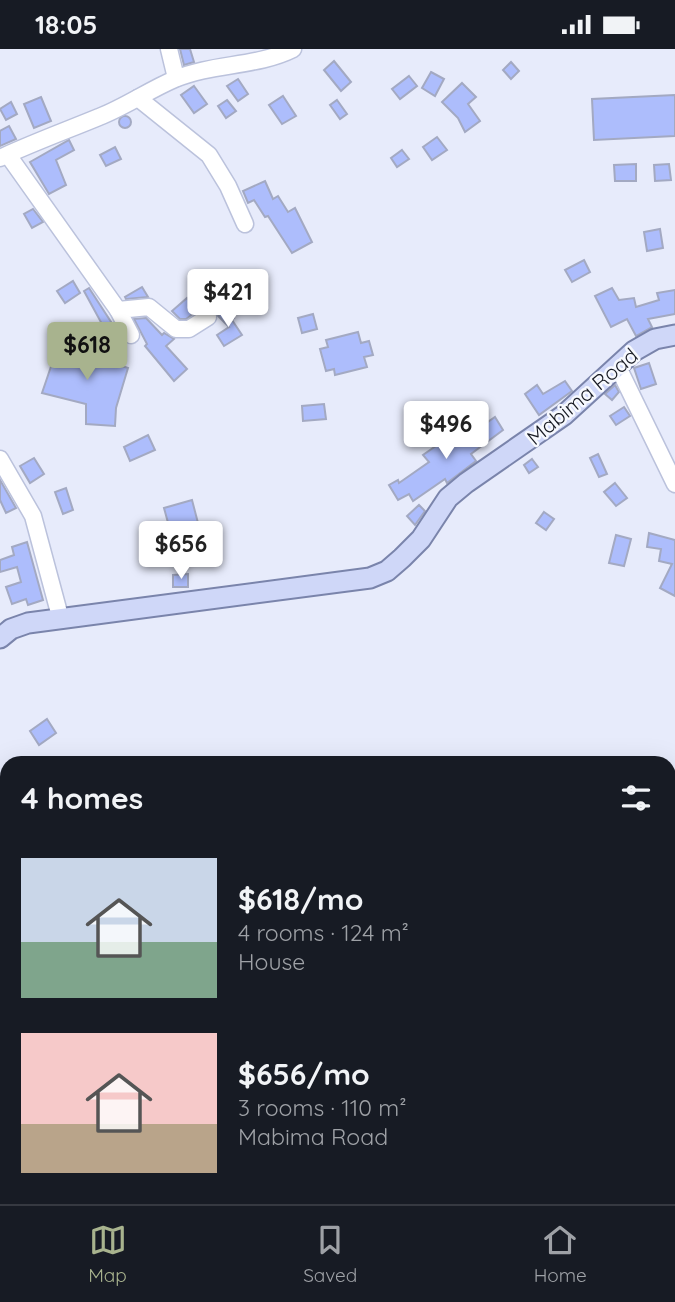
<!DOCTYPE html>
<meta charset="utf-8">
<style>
body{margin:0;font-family:Quicksand,sans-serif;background:#20242c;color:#f1f3f6;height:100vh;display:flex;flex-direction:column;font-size:26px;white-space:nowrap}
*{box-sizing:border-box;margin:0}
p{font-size:23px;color:#9ea1a6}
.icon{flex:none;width:38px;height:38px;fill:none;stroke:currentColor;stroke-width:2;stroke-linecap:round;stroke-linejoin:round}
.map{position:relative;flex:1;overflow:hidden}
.side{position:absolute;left:0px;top:707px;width:676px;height:448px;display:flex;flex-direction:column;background:#171b24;border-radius:21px 21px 0 0;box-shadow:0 7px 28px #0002}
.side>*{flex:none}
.price{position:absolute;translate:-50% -60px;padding:0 16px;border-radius:7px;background:#fff;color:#222;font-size:23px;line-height:46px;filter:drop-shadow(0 2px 4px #0008)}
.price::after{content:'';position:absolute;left:50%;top:42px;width:21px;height:16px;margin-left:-10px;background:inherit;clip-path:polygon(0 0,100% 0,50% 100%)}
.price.active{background:#a8b38e;color:#111}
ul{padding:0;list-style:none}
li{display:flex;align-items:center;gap:21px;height:175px;padding:0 21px}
li span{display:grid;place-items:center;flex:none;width:196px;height:140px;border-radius:0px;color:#555}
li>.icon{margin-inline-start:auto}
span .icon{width:84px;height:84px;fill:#fffc;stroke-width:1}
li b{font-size:30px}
h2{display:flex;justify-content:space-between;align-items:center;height:84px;padding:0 21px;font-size:30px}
.status{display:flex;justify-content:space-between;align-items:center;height:49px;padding:0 35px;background:#171b24;direction:ltr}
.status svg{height:19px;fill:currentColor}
.tabs{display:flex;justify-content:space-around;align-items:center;height:98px;border-top:2px solid #363941;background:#171b24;font-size:19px;color:#9ea1a6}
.tabs a{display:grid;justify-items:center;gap:4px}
.tabs .active{color:#a8b38e}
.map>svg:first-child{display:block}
</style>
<div class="status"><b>18:05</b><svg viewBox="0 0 49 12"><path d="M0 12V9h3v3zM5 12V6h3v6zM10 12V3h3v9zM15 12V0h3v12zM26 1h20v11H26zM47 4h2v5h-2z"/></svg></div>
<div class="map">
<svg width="675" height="1155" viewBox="0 0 675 1155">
<rect width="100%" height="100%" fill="#e7ebfb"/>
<g fill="#adbdfc" stroke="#a3a9c2" stroke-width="2">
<polygon points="180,0 190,0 194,13 184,16"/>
<polygon points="334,12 351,33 341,42 324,21"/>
<polygon points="511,13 519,22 511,30 503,21"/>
<polygon points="431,23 444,30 435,47 422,39"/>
<polygon points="409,27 417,37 400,50 392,40"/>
<polygon points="238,30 248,45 238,52 227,37"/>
<polygon points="462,34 476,48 468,55 480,72 465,83 458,69 442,53"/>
<polygon points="194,37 207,55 194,64 181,46"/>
<polygon points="675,46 675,87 594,91 592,50"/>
<polygon points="283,47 296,67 282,75 269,56"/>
<polygon points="41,48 51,72 34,79 24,55"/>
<polygon points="227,51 236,62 226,69 218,57"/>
<polygon points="337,51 347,65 340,70 330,56"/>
<polygon points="11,53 17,65 6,71 0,60"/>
<circle cx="125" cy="73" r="6"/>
<polygon points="9,77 16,90 0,97 0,82"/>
<polygon points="437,88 447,101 432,111 423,98"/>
<polygon points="69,91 74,101 56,111 66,136 49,145 30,113"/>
<polygon points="115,98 121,110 106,117 100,106"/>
<polygon points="402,101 409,110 397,118 391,109"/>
<polygon points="636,115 636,132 615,132 614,116"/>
<polygon points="669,115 671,131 655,132 654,116"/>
<polygon points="265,132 273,150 278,147 288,163 295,159 312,193 292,204 268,167 265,168 254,151 248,154 243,142"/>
<polygon points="33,160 43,173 32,179 24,165"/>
<polygon points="660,180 663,199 647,202 644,183"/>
<polygon points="584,211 590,223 572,233 565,221"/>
<polygon points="73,232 80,244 65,254 57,242"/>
<polygon points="142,238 148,248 126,250 125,248"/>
<polygon points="89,239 115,279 100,288 95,279 102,275 84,242"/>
<polygon points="612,239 619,251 634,249 636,258 659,251 657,244 675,241 675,265 648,270 652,278 636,287 627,270 611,278 595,247"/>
<polygon points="187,249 198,261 186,270 180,270 172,262"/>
<polygon points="224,259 234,269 232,271 242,286 224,297 217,286 229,278 218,267"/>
<polygon points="313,265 317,280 302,284 298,269"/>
<polygon points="146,269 162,286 164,284 174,290 166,297 187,320 174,332 145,297 147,295 134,270"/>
<polygon points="358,283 361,294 369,292 373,306 364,308 367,318 335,326 334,320 326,322 320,300 328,298 326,291"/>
<polygon points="78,287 90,291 86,306 128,319 116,359 115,377 86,375 86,355 42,344 59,294 75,299"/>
<polygon points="649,314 656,335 641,340 634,319"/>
<polygon points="565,332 572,342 539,366 525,345 537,336 543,345"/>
<polygon points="615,336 619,343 612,351 605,345"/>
<polygon points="324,355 326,370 303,372 302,357"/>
<polygon points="624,358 630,367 616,376 610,367"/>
<polygon points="495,368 503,381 471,405 476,412 447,434 445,430 413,452 409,445 398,451 389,436 398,431 399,434 429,413 423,406 456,383 462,391"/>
<polygon points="148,386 155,401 130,412 124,398"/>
<polygon points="598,405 607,425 599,428 590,409"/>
<polygon points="34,409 44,425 30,434 20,417"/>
<polygon points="532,410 538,418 529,424 524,416"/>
<polygon points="0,431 16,459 6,464 0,451"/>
<polygon points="615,434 627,449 616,457 604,443"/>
<polygon points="66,439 73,461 63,465 55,443"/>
<polygon points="192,451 198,474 205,473 208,486 173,492 164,459"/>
<polygon points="419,456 425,462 415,476 407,467"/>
<polygon points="544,463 554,470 546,481 536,474"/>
<polygon points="649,484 675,491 675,547 660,539 672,515 659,512 661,500 647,498"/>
<polygon points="616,486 631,490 624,517 609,514"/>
<polygon points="27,493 43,551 28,556 26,550 12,555 6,538 21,533 17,518 0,523 0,511 14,506 12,498"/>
<polygon points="188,525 188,538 173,538 173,526"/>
<polygon points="47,670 56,684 39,696 30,682"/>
</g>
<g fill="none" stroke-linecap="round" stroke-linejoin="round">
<defs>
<g id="minor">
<polyline points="169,0 176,29"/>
<polyline points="138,49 209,106 228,137 245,175"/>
<polyline points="8,106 118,261"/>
<path d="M0,109C32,94 65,82 99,68C125,58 149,41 175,30C213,14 257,18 293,0"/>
<polyline points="131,286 118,261 149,258 176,280 189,280 208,268"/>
<polyline points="617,316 675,435"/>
<polyline points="0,410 33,467 61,571"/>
<polyline points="0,979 7,977"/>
<polyline points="668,1126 675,1117"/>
<polyline points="661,1155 662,1148"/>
</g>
<polyline id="major" points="0,589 11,580 28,574 370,529 387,522 402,509 421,490 448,449 466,434 564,366 634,302 655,290 675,286"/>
</defs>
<use href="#minor" stroke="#bbc2dc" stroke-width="19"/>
<use href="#major" stroke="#7a84ab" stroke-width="23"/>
<use href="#minor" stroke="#fff" stroke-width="16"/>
<use href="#major" stroke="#cfd7f8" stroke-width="19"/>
</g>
<g text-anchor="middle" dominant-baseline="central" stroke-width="5" stroke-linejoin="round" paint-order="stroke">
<g font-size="21" fill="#171a23" stroke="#f7f9fe">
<text transform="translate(582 347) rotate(-40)">Mabima Road</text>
</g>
</g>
</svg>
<b class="price" style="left:228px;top:280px">$421</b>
<b class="price active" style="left:87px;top:333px">$618</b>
<b class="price" style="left:446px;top:412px">$496</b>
<b class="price" style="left:181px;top:532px">$656</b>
<section class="side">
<h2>4 homes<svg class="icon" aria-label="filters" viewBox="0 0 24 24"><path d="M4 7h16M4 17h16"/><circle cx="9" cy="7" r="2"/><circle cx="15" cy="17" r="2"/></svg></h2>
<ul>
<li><span style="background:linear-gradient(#c9d6e8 60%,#7fa58c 0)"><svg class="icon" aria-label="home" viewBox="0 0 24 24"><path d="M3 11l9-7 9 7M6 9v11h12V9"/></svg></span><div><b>$618/mo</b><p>4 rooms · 124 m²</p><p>House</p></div></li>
<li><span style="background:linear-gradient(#f6c9c9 65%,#b9a48a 0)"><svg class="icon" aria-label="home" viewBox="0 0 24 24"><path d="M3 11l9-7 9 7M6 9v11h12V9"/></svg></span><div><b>$656/mo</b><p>3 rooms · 110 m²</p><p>Mabima Road</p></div></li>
</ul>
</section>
</div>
<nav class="tabs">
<a class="active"><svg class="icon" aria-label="map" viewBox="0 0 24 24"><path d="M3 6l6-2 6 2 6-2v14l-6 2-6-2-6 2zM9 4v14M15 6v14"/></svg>Map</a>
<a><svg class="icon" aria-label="saved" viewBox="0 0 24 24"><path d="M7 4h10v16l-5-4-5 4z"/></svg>Saved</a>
<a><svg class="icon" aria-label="home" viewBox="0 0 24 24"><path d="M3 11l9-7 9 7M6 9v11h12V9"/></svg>Home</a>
</nav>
